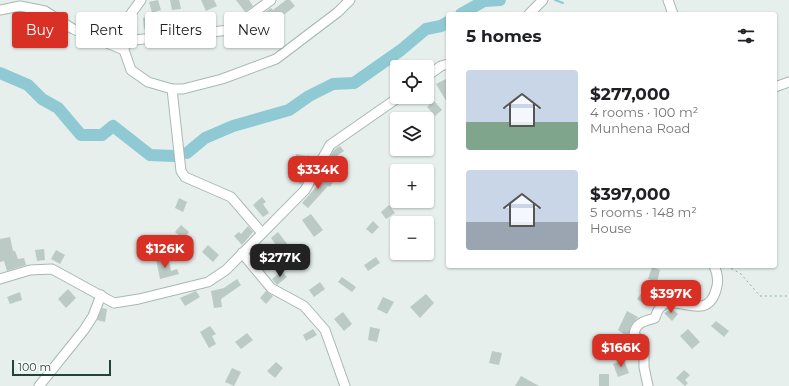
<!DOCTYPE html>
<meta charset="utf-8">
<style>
body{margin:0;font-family:Montserrat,sans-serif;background:#f2f2f2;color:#202124;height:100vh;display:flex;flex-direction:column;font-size:15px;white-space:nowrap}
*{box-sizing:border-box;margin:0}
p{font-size:13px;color:#757577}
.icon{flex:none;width:22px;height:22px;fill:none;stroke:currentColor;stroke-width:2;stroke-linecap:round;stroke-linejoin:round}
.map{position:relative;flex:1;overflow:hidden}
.side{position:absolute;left:446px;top:12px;width:331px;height:256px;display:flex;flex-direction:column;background:#fff;border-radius:4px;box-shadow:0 1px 3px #0004}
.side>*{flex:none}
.hud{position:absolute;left:12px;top:12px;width:374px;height:36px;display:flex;gap:8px}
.buttons{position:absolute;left:390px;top:60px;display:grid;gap:8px}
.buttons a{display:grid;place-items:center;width:44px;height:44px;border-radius:4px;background:#fff;box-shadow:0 1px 3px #0004;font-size:20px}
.scale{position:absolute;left:12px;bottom:10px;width:99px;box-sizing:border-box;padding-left:4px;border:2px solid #24423a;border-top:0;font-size:11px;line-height:14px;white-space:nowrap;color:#24423a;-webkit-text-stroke:3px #f7fbf9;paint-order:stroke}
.price{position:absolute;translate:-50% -34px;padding:0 9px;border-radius:8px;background:#d93025;color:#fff;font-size:13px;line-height:26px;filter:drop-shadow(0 1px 2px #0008)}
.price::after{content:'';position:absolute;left:50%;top:24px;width:12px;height:9px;margin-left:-6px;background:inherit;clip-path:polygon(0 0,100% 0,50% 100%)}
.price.on{background:#222;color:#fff}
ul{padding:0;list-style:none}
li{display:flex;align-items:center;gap:12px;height:100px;padding:0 20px}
li span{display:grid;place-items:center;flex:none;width:112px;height:80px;border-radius:4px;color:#555}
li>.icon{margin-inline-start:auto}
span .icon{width:48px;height:48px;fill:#fffc;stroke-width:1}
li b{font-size:17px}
h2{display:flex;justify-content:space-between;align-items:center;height:48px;padding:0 20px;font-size:17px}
.chip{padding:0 14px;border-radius:4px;background:#fff;box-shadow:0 1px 3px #0004;font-size:14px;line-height:36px}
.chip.on{background:#d93025;color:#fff}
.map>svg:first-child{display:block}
</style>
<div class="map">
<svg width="789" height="386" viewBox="0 0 789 386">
<rect width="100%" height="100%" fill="#e6efeb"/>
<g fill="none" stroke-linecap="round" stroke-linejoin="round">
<polyline stroke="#8ec9d4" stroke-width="2" points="555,0 563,3"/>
<g stroke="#8ec9d4" stroke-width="12">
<polyline points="461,14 484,1 500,0"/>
<polyline points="0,73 28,85 42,99 58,108 81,135 102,135 113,126 150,155 174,156"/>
<polyline points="187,153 205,138 233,126 289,110 309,96 333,84 354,83 401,50 426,29 441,26 448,22"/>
</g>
</g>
<g fill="#bbcac4">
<polygon points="158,0 161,10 152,13 149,2"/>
<polygon points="170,0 179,0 181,9 172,10"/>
<polygon points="201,0 214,0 217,6 206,11"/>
<polygon points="236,0 249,0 253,6 245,12"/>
<polygon points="286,0 290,0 295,6 280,18 280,23 274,28 262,14 271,8 273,10"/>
<polygon points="156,17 157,28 144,29 143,18"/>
<polygon points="446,79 448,82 448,104 436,84"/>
<polygon points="434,101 442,110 435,116 427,107"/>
<polygon points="340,146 344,151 338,155 334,163 329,159 334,150"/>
<polygon points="296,154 307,156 309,155 306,166 308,167 306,171 311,167 301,184 293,179 303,163 295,161"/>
<polygon points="324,174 334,180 330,187 328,186 308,208 302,203 317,186"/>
<polygon points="262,197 266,202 263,204 269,213 263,217 253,205"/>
<polygon points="179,198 187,202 183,212 175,208"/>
<polygon points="389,205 395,213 386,219 381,212"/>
<polygon points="311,214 323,230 314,237 302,220"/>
<polygon points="373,221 379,227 372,234 366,229"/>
<polygon points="181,225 189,232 183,239 175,232"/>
<polygon points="248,226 253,232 242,245 234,236 239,232 241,234"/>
<polygon points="278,232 288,245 280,251 271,238"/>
<polygon points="10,237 13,251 15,251 18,259 24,258 26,265 7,271 4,261 0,262 0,239"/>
<polygon points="208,245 219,255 213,262 202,252"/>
<polygon points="261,246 274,263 265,271 251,254"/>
<polygon points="44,249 45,260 37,261 35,250"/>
<polygon points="56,250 65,255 60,264 51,259"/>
<polygon points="165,257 166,263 169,262 171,271 177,269 179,274 160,279 156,259"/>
<polygon points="376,257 380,263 368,271 364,265"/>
<polygon points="652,267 660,270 657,282 648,279"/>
<polygon points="282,271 287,277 277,285 272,279"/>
<polygon points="342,277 356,287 352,292 338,282"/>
<polygon points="237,279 241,285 221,299 222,307 214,308 211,291 224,288"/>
<polygon points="320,282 325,289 314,297 309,290"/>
<polygon points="68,289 76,298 66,308 58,299"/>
<polygon points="196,291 200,297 185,306 180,298"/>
<polygon points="266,291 273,296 266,304 260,298"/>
<polygon points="643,291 651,296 646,305 637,299"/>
<polygon points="20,292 22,300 10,304 7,297"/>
<polygon points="426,294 434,303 420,318 410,307"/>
<polygon points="383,297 394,302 387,314 377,309"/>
<polygon points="102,308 107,309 105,322 97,320"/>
<polygon points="672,309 678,314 672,321 664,313"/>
<polygon points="627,311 638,317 631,325 628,337 618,330"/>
<polygon points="343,312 352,324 344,331 334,319"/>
<polygon points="716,321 729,331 724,337 711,326"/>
<polygon points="210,326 216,334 212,336 216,344 209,348 200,332"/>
<polygon points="370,327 380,329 377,342 368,340"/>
<polygon points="313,329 317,335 306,341 303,335"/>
<polygon points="688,329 700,342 692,349 680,336"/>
<polygon points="247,333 253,340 241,349 235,342"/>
<polygon points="492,351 502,353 499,365 489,363"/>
<polygon points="624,360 629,373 618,377 613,364"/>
<polygon points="276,362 283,368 275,378 267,371"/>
<polygon points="232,368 241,372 234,386 225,382"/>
<polygon points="684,370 690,375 685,380 688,383 685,386 676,378"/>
<rect x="599" y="374" width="10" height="12"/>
<polygon points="521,376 539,386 515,386"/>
</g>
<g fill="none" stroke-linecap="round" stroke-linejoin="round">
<defs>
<g id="minor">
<polyline points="141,0 130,15 125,41 124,50 131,70 148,82 172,89 181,171 185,177 231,197 262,233"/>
<polyline points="668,0 673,14"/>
<polyline points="0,10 20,6 45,11 73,29 124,50"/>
<polyline points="529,14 543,0"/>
<polyline points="125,41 230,30 271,0"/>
<polyline points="427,76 441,66 448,64"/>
<polyline points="775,87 789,82"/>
<polyline points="172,89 183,89 222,79 276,59 338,12 350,0"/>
<polyline points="242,253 271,288 304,306 325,330 345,386"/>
<polyline points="0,279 30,270 52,269 114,303 139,299 208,282 226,270 305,190 330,145 399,97"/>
<polyline points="39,386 84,330 93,316 101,295"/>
<path d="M648,386L644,367V343L634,335C635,323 644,321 655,318C657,311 660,304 669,303C686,301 708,318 716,290C719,281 718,274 714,266"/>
</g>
</defs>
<use href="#minor" stroke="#a8b8b2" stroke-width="11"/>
<polyline stroke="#86b3a5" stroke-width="1" stroke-dasharray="2 3" stroke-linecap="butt" points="727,266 741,274 760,296 789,296"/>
<use href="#minor" stroke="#fff" stroke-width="9"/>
</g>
</svg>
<div class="buttons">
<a><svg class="icon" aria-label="locate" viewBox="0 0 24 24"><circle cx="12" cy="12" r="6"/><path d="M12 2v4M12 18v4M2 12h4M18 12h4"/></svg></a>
<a><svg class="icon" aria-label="layers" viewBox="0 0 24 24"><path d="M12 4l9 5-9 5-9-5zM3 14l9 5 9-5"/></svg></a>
<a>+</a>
<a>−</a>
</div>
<div class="scale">100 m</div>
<b class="price" style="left:318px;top:190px">$334K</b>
<b class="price" style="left:165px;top:269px">$126K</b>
<b class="price on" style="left:280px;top:278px">$277K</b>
<b class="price" style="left:671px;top:314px">$397K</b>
<b class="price" style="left:621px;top:368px">$166K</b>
<div class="hud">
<a class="chip on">Buy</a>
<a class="chip">Rent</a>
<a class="chip">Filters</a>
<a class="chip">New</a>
</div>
<section class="side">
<h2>5 homes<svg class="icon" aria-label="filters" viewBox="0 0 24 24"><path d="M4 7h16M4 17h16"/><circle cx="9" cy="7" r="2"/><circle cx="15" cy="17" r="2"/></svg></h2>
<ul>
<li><span style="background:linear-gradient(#c9d6e8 65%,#7fa58c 0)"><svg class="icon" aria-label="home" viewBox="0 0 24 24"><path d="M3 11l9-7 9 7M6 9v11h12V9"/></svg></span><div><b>$277,000</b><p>4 rooms · 100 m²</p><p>Munhena Road</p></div></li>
<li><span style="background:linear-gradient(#c9d6e8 65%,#9aa5b1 0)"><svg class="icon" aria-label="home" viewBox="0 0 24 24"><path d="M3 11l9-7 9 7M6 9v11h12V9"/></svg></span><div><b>$397,000</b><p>5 rooms · 148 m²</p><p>House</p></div></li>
</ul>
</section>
</div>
